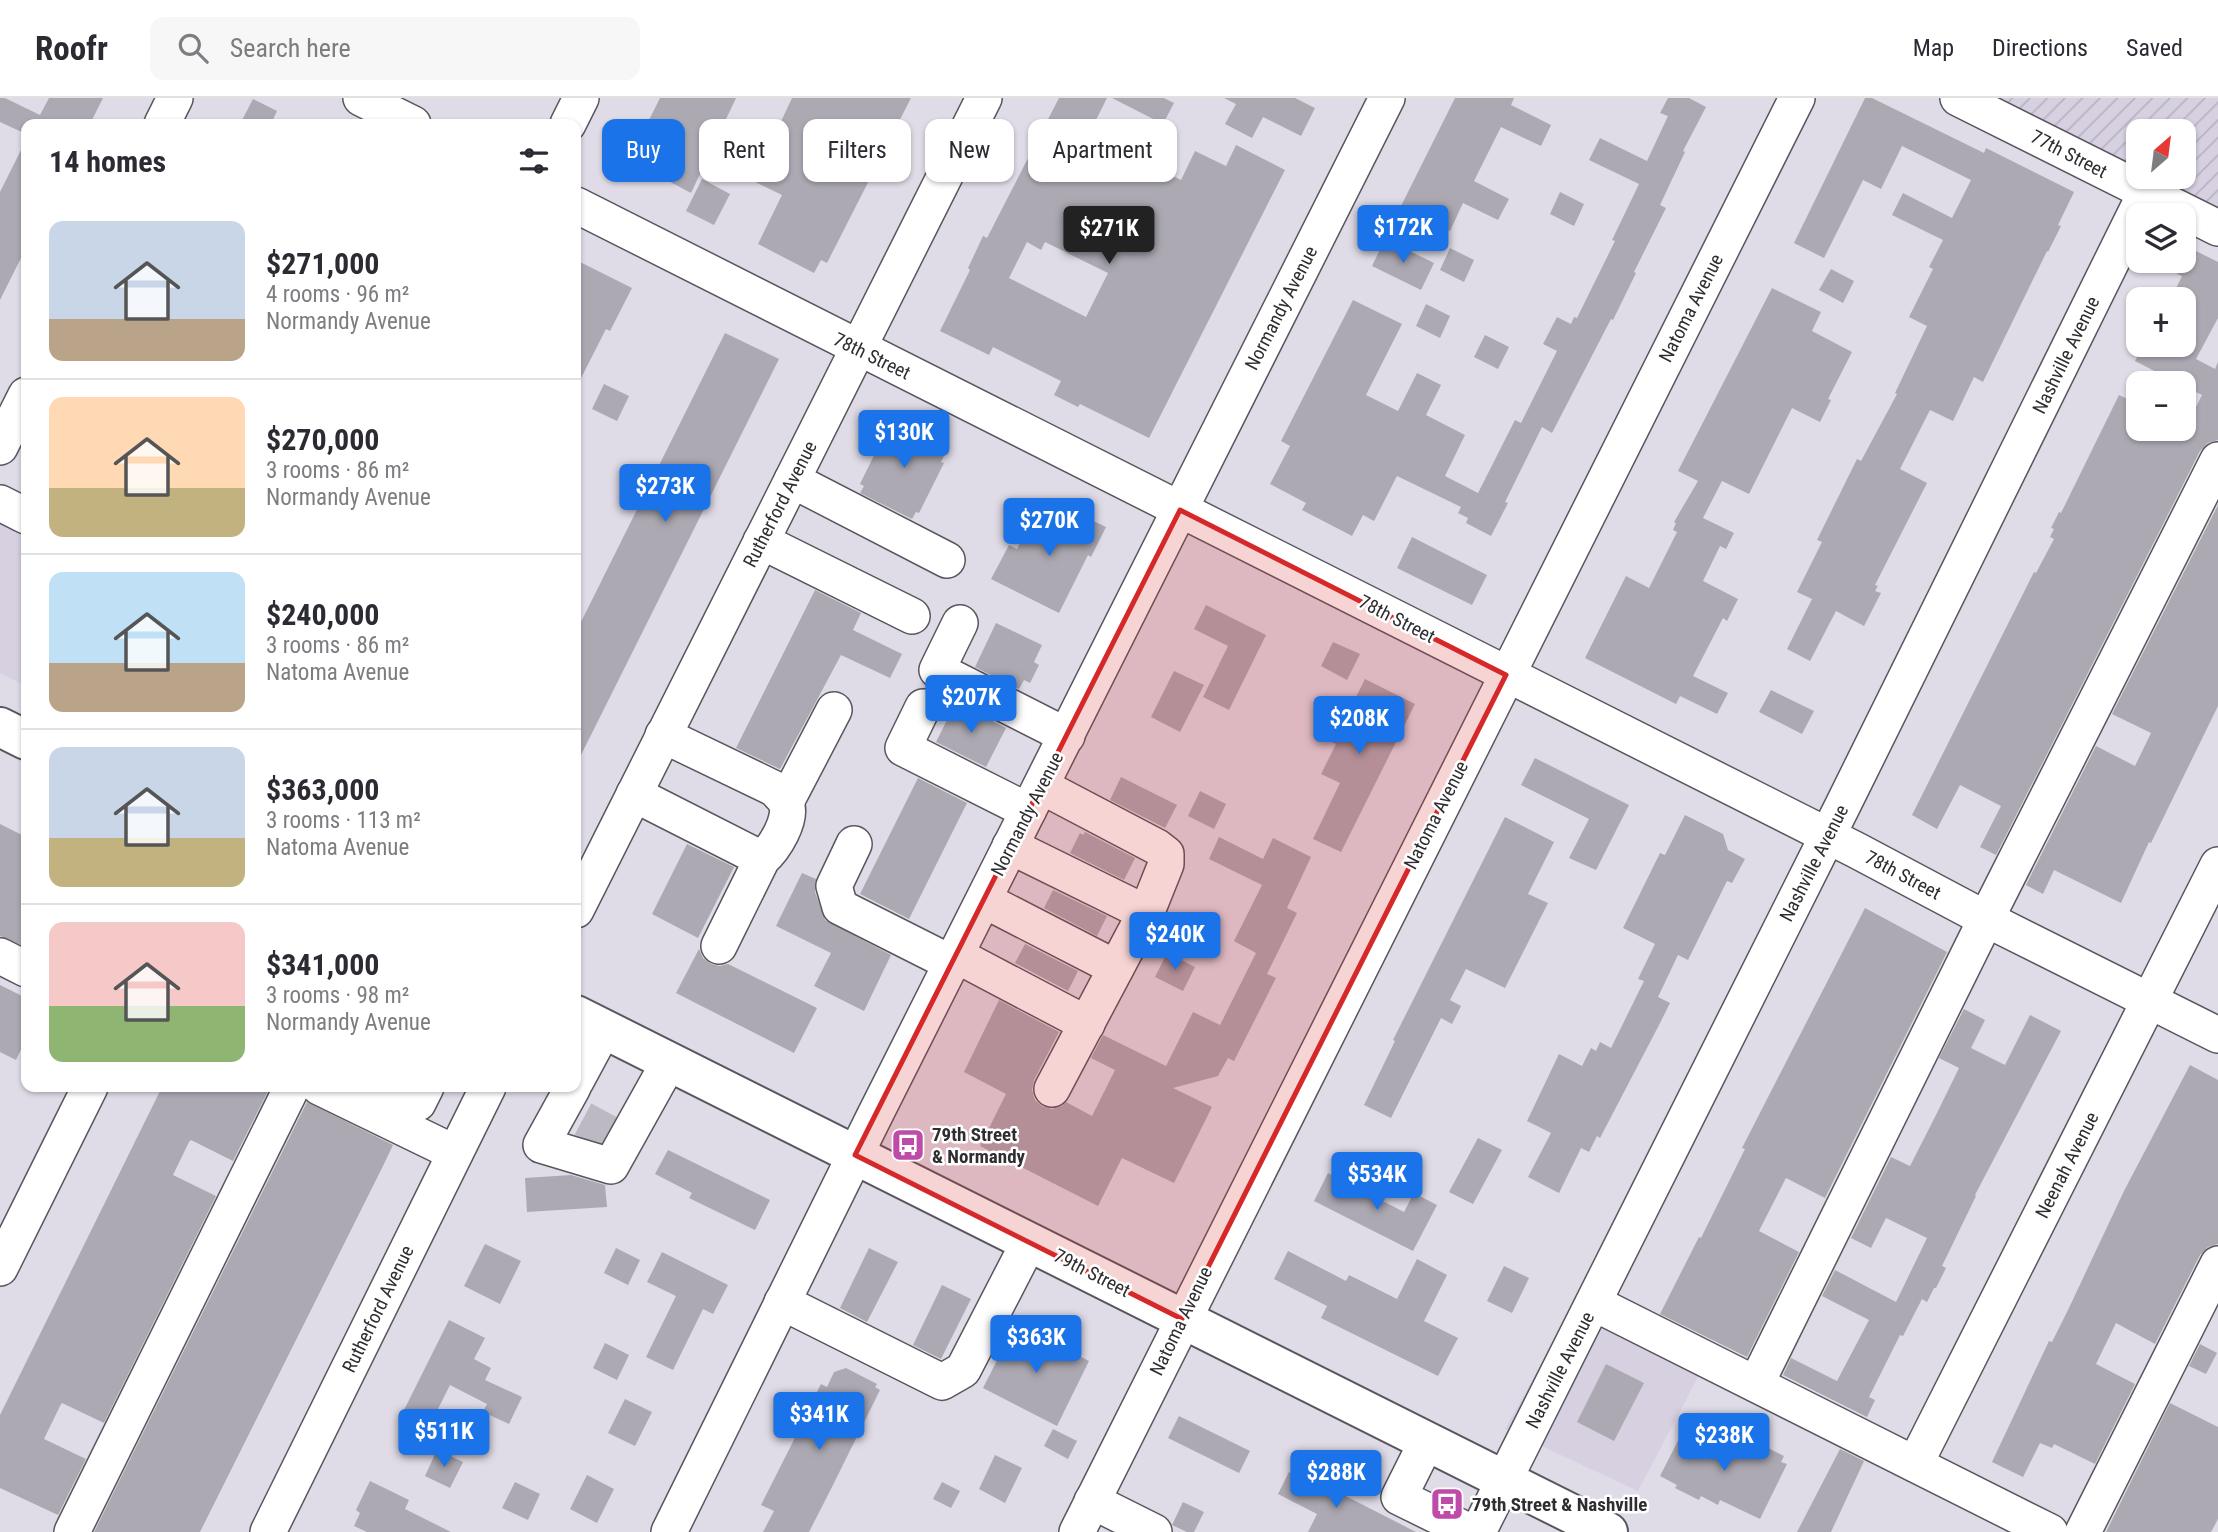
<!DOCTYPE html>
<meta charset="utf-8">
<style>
body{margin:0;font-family:"Roboto Condensed",sans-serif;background:#f7f7f7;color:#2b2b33;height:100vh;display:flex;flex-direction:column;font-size:26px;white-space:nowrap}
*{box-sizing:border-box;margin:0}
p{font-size:23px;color:#7c7c81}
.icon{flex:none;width:38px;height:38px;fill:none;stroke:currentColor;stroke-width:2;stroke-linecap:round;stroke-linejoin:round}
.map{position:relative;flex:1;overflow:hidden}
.side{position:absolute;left:21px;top:21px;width:560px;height:973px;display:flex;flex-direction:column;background:#fff;border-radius:14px;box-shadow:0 2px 5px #0004}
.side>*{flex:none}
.guide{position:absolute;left:602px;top:21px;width:665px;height:63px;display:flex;gap:14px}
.needle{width:46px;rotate:28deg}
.tools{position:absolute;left:2126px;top:21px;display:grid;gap:14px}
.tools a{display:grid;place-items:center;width:70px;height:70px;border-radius:14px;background:#fff;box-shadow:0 2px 5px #0004;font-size:35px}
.price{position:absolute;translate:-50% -60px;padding:0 16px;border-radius:7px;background:#1a73e8;color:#fff;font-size:23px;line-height:46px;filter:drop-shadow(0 2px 4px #0008)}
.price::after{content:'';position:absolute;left:50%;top:42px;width:21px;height:16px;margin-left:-10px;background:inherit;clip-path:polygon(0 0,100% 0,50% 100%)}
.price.current{background:#222;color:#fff}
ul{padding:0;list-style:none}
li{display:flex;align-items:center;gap:21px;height:175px;padding:0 28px}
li+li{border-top:2px solid #e1e1e2}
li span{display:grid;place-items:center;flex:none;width:196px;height:140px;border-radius:14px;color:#555}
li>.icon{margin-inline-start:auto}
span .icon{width:84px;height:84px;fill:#fffc;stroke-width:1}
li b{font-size:30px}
h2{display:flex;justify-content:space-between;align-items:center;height:84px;padding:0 28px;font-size:30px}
.tag{padding:0 24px;border-radius:14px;background:#fff;box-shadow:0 2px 5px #0004;font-size:24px;line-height:63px}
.tag.current{background:#1a73e8;color:#fff}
header{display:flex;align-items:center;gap:42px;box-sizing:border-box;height:98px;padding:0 35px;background:#fff;border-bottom:2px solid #e1e1e2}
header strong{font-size:33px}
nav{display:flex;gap:38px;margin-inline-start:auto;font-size:24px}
.search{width:490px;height:63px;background:#f7f7f7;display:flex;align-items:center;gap:18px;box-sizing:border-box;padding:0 24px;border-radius:14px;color:#7c7c81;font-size:26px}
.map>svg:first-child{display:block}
</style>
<header>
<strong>Roofr</strong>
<div class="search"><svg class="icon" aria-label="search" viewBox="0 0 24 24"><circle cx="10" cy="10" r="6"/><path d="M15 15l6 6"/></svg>Search here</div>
<nav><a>Map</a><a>Directions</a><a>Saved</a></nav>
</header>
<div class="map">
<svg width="2218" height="1434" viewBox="0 0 2218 1434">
<defs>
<pattern id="industrial-furrows" width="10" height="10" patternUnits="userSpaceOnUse" patternTransform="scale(1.75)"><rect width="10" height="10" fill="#d6d0e1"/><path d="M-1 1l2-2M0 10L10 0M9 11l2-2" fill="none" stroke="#b8b3c2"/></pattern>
</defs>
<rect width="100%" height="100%" fill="#e0dce7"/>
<g fill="#d6d0e1">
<polygon points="0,418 26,433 26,588 0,575"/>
<polygon points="1579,1198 1707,1262 1638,1393 1505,1331"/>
</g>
<path fill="url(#industrial-furrows)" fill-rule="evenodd" d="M1973,0H2218V123ZM2138,33H2184V79H2138Z"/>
<g fill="#aca9b3" fill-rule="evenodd">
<polygon points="0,0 5,0 40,17 49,0 103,0 90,26 26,26 26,36 0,24"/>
<polygon points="660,0 736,0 691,95 659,78 673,51 642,36"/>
<polygon points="792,0 911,0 827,165 821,162 814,175 758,146 782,97 753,83"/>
<path d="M1059,0H1107L1084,46L1118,64L1123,54L1181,82L1195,53L1226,68L1236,47L1285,72L1149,340L1080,306L1078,309L1054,297L1061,283L993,249L989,257L940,233L970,172L968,170L983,138L987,140ZM1027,144L1041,152L1045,144L1108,175L1086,219L1009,180Z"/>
<polygon points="1112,0 1164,0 1174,5 1163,26"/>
<polygon points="1224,0 1295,0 1315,10 1301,38 1263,19 1252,40 1225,26 1236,6"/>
<polygon points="1455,0 1514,0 1511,7 1551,27 1541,48 1501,29 1474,83 1509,101 1498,122 1463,105 1450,133 1401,108"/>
<polygon points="1668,0 1689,0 1706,9 1683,53 1685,54 1660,107 1666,110 1634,174 1636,175 1613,222 1611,221 1552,335 1542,329 1505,404 1508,405 1491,438 1466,425 1468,420 1458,415 1461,409 1397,378 1374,423 1363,417 1352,438 1302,412 1306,405 1270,386 1290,348 1281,343 1353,202 1402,226 1366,297 1398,313 1417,275 1441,287 1426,317 1465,337 1445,378 1478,395 1515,322 1521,325 1557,253 1543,246 1557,219 1571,226 1574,219 1577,220 1615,143 1612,142 1639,86 1589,62 1600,40 1647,63 1668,18 1660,15"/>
<polygon points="1865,0 1872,0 1984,55 1986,50 2074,94 2058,127 2061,128 2048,154 2047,153 1983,284 1974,279 1953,323 1930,312 1900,371 1927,385 1875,487 1878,488 1875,493 1881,495 1864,528 1836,513 1810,563 1787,551 1812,501 1797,494 1822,444 1817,442 1857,361 1861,363 1897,296 1895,295 1927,228 1909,219 1933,171 1929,169 1943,142 1892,117 1903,95 1952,120 1971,82 1902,48 1881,91 1863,82 1824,160 1794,145"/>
<polygon points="253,1 277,13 271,26 240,26"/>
<polygon points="26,42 26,150 0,202 0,94"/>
<polygon points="702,81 730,96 714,127 686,113"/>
<polygon points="1560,94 1584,106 1574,128 1550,116"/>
<polygon points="1385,141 1434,165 1421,192 1372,168"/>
<polygon points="1450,150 1474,162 1464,184 1440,172"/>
<polygon points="2190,150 2218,164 2218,220 2196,261 2215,271 2218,264 2218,342 2208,345 2200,353 1996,757 1980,749 2001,708 1960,687 1937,731 1912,717 2034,474 2036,475 2054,441 2050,439 2054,431 2051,430 2059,414 2061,415 2119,297 2138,306 2138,331 2185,331 2202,297 2184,288 2184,285 2178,285 2135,263 2143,247 2184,247 2184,201 2171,201 2182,178 2177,176"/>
<polygon points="576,162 632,190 610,233 606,231 576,290"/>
<polygon points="1831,171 1854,183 1843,205 1819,192"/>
<polygon points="1772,190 1821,214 1812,233 1852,254 1828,301 1831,302 1820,324 1792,310 1749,396 1722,383 1703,420 1734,435 1726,451 1720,448 1703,483 1738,501 1727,523 1723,520 1693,578 1728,595 1717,616 1680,598 1676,606 1585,560 1626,478 1649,490 1677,434 1673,432 1676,425 1674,424 1698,383 1678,373"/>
<polygon points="1426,206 1450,218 1440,240 1416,228"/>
<polygon points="725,235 779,261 576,667 576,534"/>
<polygon points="1485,237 1509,249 1498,271 1474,259"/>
<polygon points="604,286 629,298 617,323 592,311"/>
<polygon points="896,322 949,348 941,364 944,365 919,415 916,414 912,421 860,395 864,388 860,386 885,335 889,337"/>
<polygon points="2218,407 2218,608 2151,745 2149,744 2121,805 2054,772 2043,796 2026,787 2096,648 2135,668 2151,635 2112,616"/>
<polygon points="1038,410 1073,427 1079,416 1106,429 1091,459 1088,457 1059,515 991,481 1009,447 1017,451"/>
<polygon points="1412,439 1487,477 1472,507 1397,470"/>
<polygon points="815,492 861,515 853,532 902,556 890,580 841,557 780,671 736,650"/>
<polygon points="1206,507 1266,537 1229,612 1203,599 1228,548 1194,531"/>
<polygon points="996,525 1042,547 1034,564 1039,567 1030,585 1024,582 1019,591 975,569"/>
<polygon points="1333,544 1360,556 1347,582 1321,568"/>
<polygon points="1174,573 1204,587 1180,634 1151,619"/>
<polygon points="1365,581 1415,606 1341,754 1313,741 1340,685 1321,676 1336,646 1316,636 1328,613 1345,621"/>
<polygon points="1771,592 1814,613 1802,636 1759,614"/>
<polygon points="956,604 1006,630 986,669 936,644"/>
<polygon points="1535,660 1629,707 1596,772 1569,760 1589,721 1521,687"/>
<polygon points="1121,679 1177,707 1165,730 1110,702"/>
<polygon points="918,680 967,705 909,821 860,796"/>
<polygon points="1200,693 1226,706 1214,731 1188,718"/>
<polygon points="1685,717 1723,736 1728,752 1745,761 1732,785 1727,783 1688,862 1678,857 1658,899 1670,905 1659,927 1600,1040 1597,1038 1589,1054 1581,1050 1559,1095 1528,1079 1551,1035 1527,1023 1559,956 1582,968 1591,950 1596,953 1600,944 1611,950 1644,883 1638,881 1655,846 1623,830 1660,755 1665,757"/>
<polygon points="1505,719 1554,744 1528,796 1548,805 1505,890 1466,871 1450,902 1461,908 1452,926 1441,920 1391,1020 1364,1007 1395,943 1393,942"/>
<polygon points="0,726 26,739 26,849 0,838"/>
<polygon points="1085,734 1135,760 1124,782 1070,755 1080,735 1083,737"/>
<polygon points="1219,739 1263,761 1273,740 1311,759 1287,810 1297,815 1267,876 1276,880 1234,963 1228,960 1218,978 1173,990 1212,1009 1174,1085 1122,1060 1098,1108 980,1048 1006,996 964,974 999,902 1059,934 1034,982 1032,992 1035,1002 1042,1008 1052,1011 1062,1008 1066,1004 1092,1018 1115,972 1091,960 1103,937 1166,968 1193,914 1220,927 1256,855 1234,843 1262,787 1209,761"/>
<polygon points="687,746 734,769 698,840 652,816"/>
<polygon points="802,775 816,781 815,794 825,822 891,857 864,913 814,888 831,855 776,828"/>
<polygon points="1053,792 1107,818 1097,838 1044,810"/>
<polygon points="1865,810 1947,854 1825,1100 1786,1080 1759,1133 1799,1154 1747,1259 1660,1216 1699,1139 1701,1140 1745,1051 1742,1050"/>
<polygon points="1025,846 1078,873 1068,893 1015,865"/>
<polygon points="699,851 703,860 711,866 720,868 728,866 817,910 794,955 676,895"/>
<polygon points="1167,855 1195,869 1183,893 1155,879"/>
<polygon points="0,887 26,900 26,941 16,962 0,954"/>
<polygon points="1964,911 1985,922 1971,950 2005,967 2030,917 2061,933 1975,1097 1976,1098 1942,1168 1946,1170 1936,1190 1934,1190 1927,1204 1922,1201 1903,1238 1900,1237 1869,1299 1875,1302 1867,1319 1783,1277 1791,1260 1837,1283 1869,1222 1822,1198 1835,1172 1896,1204 1927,1140 1886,1120 1871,1150 1851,1140 1891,1059 1910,1068 1936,1017 1959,970 1939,960"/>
<polygon points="2190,967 2218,982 2218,1146 2208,1149 2200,1157 2155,1246 2116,1225 2096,1266 2135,1286 2095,1366 2054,1346 2052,1350 2040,1345 2023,1379 1992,1364 2049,1243 2052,1244 2068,1212 2124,1093"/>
<polygon points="162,989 270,989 233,1063 191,1042 189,1044 173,1077 216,1098 104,1325 62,1305 60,1308 44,1341 86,1361 58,1417 0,1390 0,1317"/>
<polygon points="307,1004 393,1047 383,1068 200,1434 94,1434"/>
<polygon points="1478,1040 1502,1052 1473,1106 1449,1094"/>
<polygon points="668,1052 770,1102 755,1132 689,1100 692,1095 655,1076"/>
<polygon points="1328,1075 1404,1114 1414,1095 1437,1107 1413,1153 1314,1103"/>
<polygon points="571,1077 605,1087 607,1109 527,1114 525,1080"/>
<polygon points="485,1146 521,1163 500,1206 464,1188"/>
<polygon points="616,1150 640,1162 628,1187 604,1175"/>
<polygon points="869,1150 898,1164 867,1224 840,1210"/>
<polygon points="1288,1153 1346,1183 1349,1177 1397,1201 1417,1161 1447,1177 1424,1223 1458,1240 1438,1278 1321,1220 1327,1208 1274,1181"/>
<polygon points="662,1154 728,1187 713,1216 703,1211 673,1272 646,1259 676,1198 647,1184"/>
<polygon points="1504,1168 1529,1180 1512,1215 1487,1203"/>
<polygon points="942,1187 971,1201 941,1261 913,1247"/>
<polygon points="449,1222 485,1240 474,1261 491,1270 485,1282 522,1299 509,1326 483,1314 487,1306 450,1287 425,1337 398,1324"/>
<polygon points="1016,1225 1089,1263 1057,1328 983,1290"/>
<polygon points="605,1245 629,1257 617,1282 593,1270"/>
<polygon points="2200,1246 2217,1255 2206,1276 2189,1268"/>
<polygon points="1606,1266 1644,1285 1614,1343 1577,1324"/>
<polygon points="846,1270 877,1286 875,1289 880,1292 831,1391 809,1434 763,1434 774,1413 761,1407 811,1308 810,1307 821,1286 827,1289 834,1274"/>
<polygon points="625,1301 652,1314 635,1348 608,1335"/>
<polygon points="2170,1305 2218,1329 2218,1421 2211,1434 2106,1434"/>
<polygon points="1179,1318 1250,1353 1239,1375 1168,1340"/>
<polygon points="1691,1329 1755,1361 1760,1353 1763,1355 1766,1349 1784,1358 1781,1364 1787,1366 1760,1421 1720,1402 1718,1407 1701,1398 1699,1402 1675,1390 1677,1387 1660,1378 1683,1333 1688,1335"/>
<polygon points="1053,1331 1077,1343 1068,1361 1044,1348"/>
<polygon points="1840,1351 1864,1363 1831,1434 1797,1434"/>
<polygon points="437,1352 463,1364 450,1390 425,1378"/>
<polygon points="995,1357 1022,1370 1005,1405 979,1391"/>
<polygon points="1289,1374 1328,1394 1330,1390 1416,1434 1308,1434 1317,1416 1278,1396"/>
<polygon points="587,1377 614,1391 597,1425 570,1411"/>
<polygon points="370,1383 409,1402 405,1411 451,1434 367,1434 354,1428 360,1415 356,1412"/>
<polygon points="515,1384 540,1396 528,1422 502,1410"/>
<polygon points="942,1384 960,1393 951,1410 933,1401"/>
<polygon points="1183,1404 1204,1414 1194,1434 1187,1434 1172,1427"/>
</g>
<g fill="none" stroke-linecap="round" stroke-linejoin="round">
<polyline stroke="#bcb9c3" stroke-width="35" stroke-dasharray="35 18" stroke-linecap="butt" points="583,1021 611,1036"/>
<defs>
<g id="minor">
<polyline points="361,0 413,26"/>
<polyline points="1958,0 2218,130"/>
<polyline points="162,26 175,0"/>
<polyline points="568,26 581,0"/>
<polyline points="576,107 1856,752 1986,821 2218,937"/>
<polyline points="0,349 26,297"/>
<polyline points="792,382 947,462"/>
<polyline points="0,405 26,418"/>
<polyline points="761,443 912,518"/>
<polyline points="960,525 937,572 1067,638"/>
<polyline points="923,609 903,650 1028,713"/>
<polyline points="1041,688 1157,749 1166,756 1166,766 1150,806 1052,991"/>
<path d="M634,696L762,761C774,751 793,721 786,705C784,700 778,695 775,691L663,637"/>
<polyline points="786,704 834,612"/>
<polyline points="854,746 834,788 840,809 951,865"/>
<polyline points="1010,748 1146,815"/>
<polyline points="984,802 1116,870"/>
<polyline points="576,812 984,0"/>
<polyline points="719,848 762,761"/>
<polyline points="956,857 1087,926"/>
<polyline points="0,858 26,871"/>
<polyline points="576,983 604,931"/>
<polyline points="319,989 455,1055"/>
<polyline points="384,989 418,1005 426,989"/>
<polyline points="573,989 541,1047 611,1068 669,964"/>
<polyline points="0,1170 90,989"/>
<polyline points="782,1204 942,1284 963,1272 1029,1144"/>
<polyline points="1594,1205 2050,1434"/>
<polyline points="1756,1286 1986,821 2218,362"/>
<polyline points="1427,1343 1399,1399 1470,1434"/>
<polyline points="1915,1366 2218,767"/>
<polyline points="1092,1403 1154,1434"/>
<polyline points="72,1434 292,989"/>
<polyline points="268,1434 488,989"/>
<polyline points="669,1434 874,1019 1387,0"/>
<polyline points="1077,1434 1797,0"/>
<polyline points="1478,1434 1842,709 2146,94"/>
<polyline points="2083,1434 2218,1166"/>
</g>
<g id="major">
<polyline points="0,629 26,642"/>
<polyline points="576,917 1608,1434"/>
</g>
</defs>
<use href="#minor" stroke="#59565f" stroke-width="38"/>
<use href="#major" stroke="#59565f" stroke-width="42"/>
<use href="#minor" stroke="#fff" stroke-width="35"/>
<use href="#major" stroke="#fff" stroke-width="38"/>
</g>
<path fill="#d62828" fill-opacity="0.2" stroke="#d62828" stroke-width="5" stroke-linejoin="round" d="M1180,412L1506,577L1182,1221L855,1057Z"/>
<defs>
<symbol id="bus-square" viewBox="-11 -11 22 22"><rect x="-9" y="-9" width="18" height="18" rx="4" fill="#bd4ba7" stroke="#fff"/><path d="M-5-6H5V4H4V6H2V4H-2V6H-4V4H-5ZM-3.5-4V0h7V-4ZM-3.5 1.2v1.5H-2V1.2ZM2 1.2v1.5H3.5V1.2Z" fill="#fff"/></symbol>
</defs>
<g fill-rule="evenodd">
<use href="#bus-square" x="889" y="1028" width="38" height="38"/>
<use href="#bus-square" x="1428" y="1387" width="38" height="38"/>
</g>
<g text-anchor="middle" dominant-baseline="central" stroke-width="5" stroke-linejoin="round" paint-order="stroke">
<g font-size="19" fill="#2e2d31" stroke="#fff">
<text transform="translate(2069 56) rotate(27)">77th Street</text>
<text transform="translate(1281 210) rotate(-63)">Normandy Avenue</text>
<text transform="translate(1691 210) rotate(-63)">Natoma Avenue</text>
<text transform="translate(2066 257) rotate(-64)">Nashville Avenue</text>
<text transform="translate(872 258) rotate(26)">78th Street</text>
<text transform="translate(780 406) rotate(-63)">Rutherford Avenue</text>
<text transform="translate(1397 521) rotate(27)">78th Street</text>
<text transform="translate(1027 716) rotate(-63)">Normandy Avenue</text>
<text transform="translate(1436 717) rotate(-63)">Natoma Avenue</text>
<text transform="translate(1814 765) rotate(-63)">Nashville Avenue</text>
<text transform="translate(1903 777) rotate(28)">78th Street</text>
<text transform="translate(2067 1067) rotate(-63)">Neenah Avenue</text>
<text transform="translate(1092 1175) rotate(27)">79th Street</text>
<text transform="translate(378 1211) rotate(-64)">Rutherford Avenue</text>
<text transform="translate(1181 1223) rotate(-64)">Natoma Avenue</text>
<text transform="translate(1560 1272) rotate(-63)">Nashville Avenue</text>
</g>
<g font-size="19" font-weight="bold" fill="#2e2d31" stroke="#fff" text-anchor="start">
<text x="932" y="1036">79th Street<tspan x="932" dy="22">&amp; Normandy</tspan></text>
<text x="1472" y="1406">79th Street &amp; Nashville</text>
</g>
</g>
</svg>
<div class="tools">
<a><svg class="needle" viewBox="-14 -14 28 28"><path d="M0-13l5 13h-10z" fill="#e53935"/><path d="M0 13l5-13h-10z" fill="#7c7c81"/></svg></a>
<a><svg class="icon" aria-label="layers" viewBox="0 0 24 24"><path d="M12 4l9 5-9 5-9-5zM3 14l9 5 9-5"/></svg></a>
<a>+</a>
<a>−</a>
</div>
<b class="price" style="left:1403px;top:167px">$172K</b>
<b class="price current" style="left:1109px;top:168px">$271K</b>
<b class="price" style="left:904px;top:372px">$130K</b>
<b class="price" style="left:665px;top:426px">$273K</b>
<b class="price" style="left:1049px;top:460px">$270K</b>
<b class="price" style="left:971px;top:637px">$207K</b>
<b class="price" style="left:1359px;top:658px">$208K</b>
<b class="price" style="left:1175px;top:874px">$240K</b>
<b class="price" style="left:1377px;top:1114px">$534K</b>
<b class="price" style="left:1036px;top:1277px">$363K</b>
<b class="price" style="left:819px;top:1354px">$341K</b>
<b class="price" style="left:444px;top:1371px">$511K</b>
<b class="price" style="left:1724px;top:1375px">$238K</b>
<b class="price" style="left:1336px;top:1412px">$288K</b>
<div class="guide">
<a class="tag current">Buy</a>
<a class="tag">Rent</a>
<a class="tag">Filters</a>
<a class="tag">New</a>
<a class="tag">Apartment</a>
</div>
<section class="side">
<h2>14 homes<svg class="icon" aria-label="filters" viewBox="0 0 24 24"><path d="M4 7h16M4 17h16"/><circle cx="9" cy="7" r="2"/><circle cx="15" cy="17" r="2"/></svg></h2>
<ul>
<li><span style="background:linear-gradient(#c9d6e8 70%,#b9a48a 0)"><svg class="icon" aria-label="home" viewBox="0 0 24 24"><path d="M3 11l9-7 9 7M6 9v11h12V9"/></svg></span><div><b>$271,000</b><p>4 rooms · 96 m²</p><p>Normandy Avenue</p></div></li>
<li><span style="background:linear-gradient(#ffd9b3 65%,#c2b280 0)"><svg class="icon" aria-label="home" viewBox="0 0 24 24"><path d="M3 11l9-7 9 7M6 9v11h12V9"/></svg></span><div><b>$270,000</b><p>3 rooms · 86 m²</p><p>Normandy Avenue</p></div></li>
<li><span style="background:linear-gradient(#bfe0f5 65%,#b9a48a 0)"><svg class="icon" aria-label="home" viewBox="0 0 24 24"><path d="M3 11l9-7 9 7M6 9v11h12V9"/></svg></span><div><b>$240,000</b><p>3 rooms · 86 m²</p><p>Natoma Avenue</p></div></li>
<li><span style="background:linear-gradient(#c9d6e8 65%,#c2b280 0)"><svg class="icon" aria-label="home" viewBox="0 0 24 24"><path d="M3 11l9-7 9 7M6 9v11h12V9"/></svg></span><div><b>$363,000</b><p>3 rooms · 113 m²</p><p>Natoma Avenue</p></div></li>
<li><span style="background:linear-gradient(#f6c9c9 60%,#8fb573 0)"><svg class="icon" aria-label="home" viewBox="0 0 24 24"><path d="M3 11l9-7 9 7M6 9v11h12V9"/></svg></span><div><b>$341,000</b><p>3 rooms · 98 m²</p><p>Normandy Avenue</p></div></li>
</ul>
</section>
</div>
